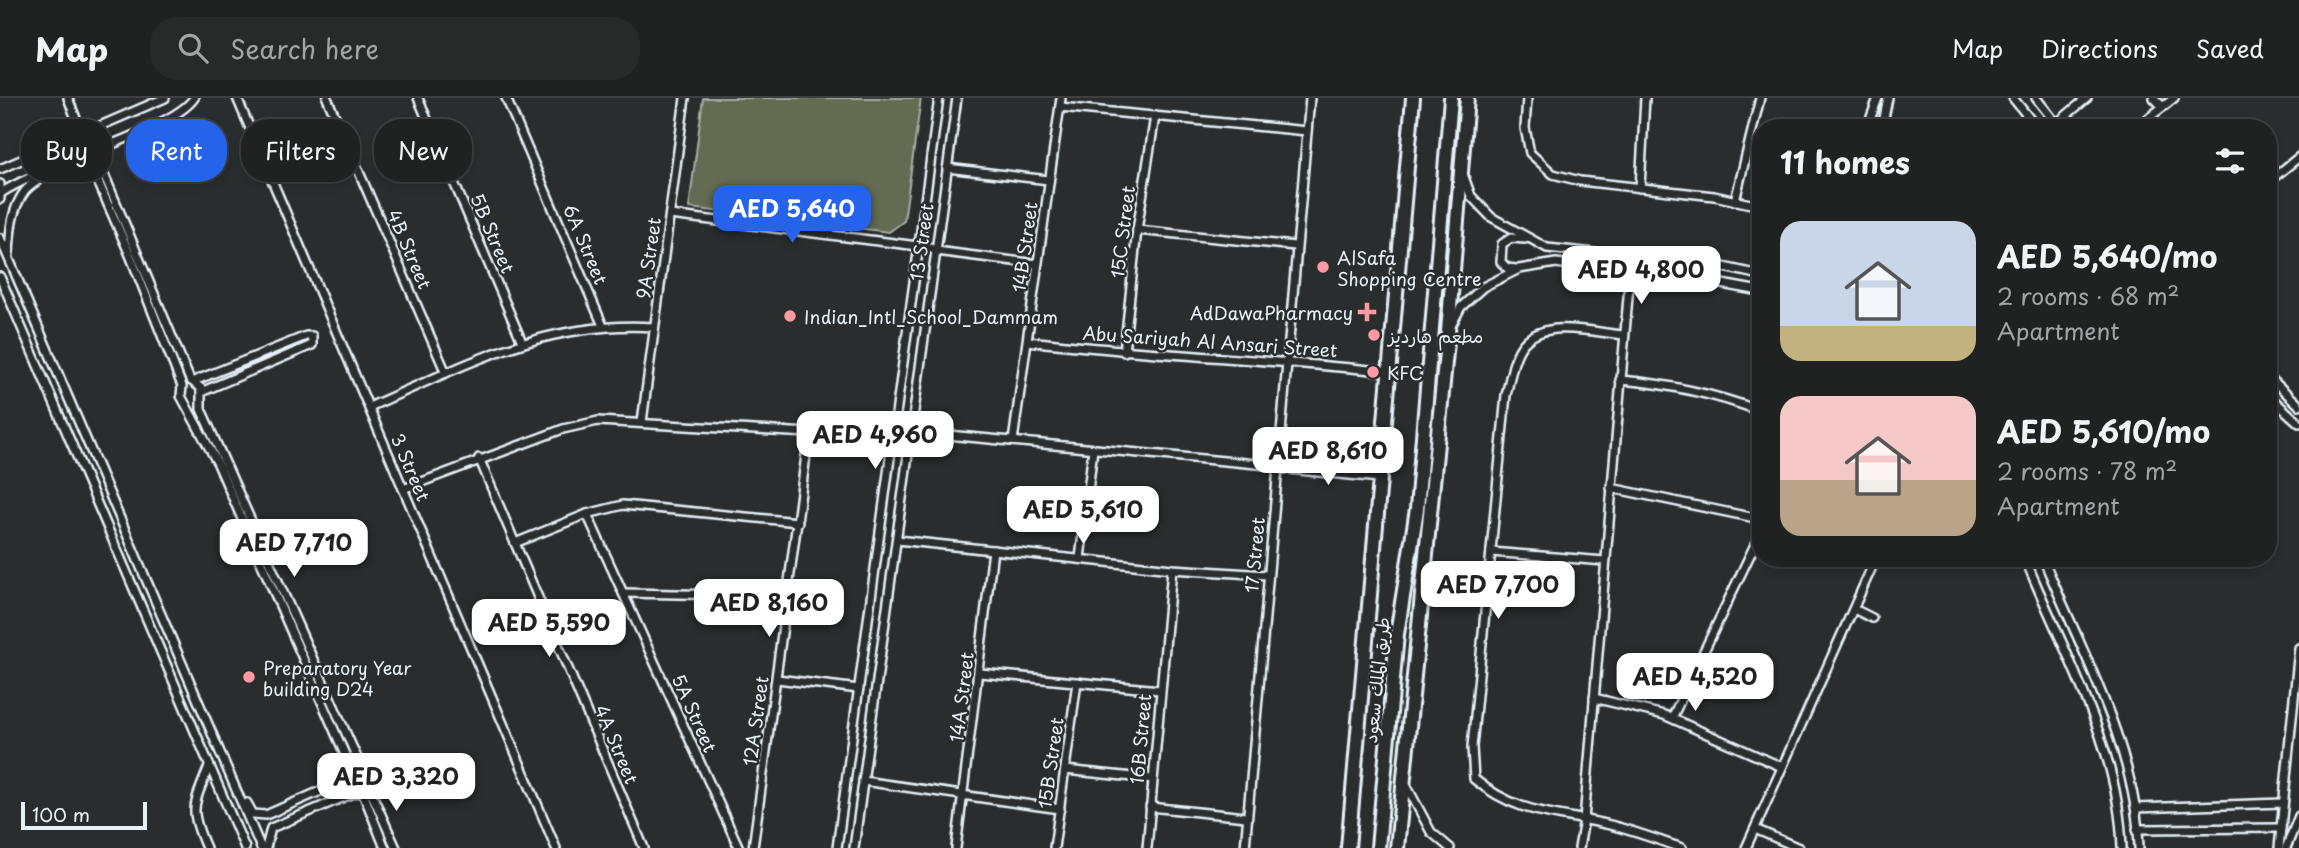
<!DOCTYPE html>
<meta charset="utf-8">
<style>
body{margin:0;font-family:"Playpen Sans","Playpen Sans Arabic",sans-serif;background:#282a2a;color:#f1f3f6;height:100vh;display:flex;flex-direction:column;font-size:26px;white-space:nowrap}
*{box-sizing:border-box;margin:0}
p{font-size:23px;color:#a2a4a5}
.icon{flex:none;width:38px;height:38px;fill:none;stroke:currentColor;stroke-width:2;stroke-linecap:round;stroke-linejoin:round}
.map{position:relative;flex:1;overflow:hidden}
.panel{position:absolute;left:1752px;top:21px;width:525px;height:448px;display:flex;flex-direction:column;background:#202222;border-radius:28px;box-shadow:0 4px 10px #0003,0 0 0 2px #3d3f40}
.panel>*{flex:none}
.hud{position:absolute;left:21px;top:21px;width:665px;height:63px;display:flex;gap:14px}
.scale{position:absolute;left:21px;bottom:18px;width:126px;box-sizing:border-box;padding-left:7px;border:4px solid #e8f1f8;border-top:0;font-size:19px;line-height:24px;white-space:nowrap;color:#e8f1f8;-webkit-text-stroke:5px #2a2d2e;paint-order:stroke}
.price{position:absolute;translate:-50% -60px;padding:0 16px;border-radius:14px;background:#fff;color:#222;font-size:23px;line-height:46px;filter:drop-shadow(0 2px 4px #0008)}
.price::after{content:'';position:absolute;left:50%;top:42px;width:21px;height:16px;margin-left:-10px;background:inherit;clip-path:polygon(0 0,100% 0,50% 100%)}
.price.current{background:#2563eb;color:#fff}
ul{padding:0;list-style:none}
li{display:flex;align-items:center;gap:21px;height:175px;padding:0 28px}
li span{display:grid;place-items:center;flex:none;width:196px;height:140px;border-radius:21px;color:#555}
li>.icon{margin-inline-start:auto}
span .icon{width:84px;height:84px;fill:#fffc;stroke-width:1}
li b{font-size:30px}
h2{display:flex;justify-content:space-between;align-items:center;height:84px;padding:0 28px;font-size:30px}
.pill{padding:0 24px;border-radius:28px;background:#202222;box-shadow:0 4px 10px #0003,0 0 0 2px #3d3f40;font-size:24px;line-height:63px}
.pill.current{background:#2563eb;color:#fff}
header{display:flex;align-items:center;gap:42px;box-sizing:border-box;height:98px;padding:0 35px;background:#202222;border-bottom:2px solid #3d3f40}
header strong{font-size:33px}
nav{display:flex;gap:38px;margin-inline-start:auto;font-size:24px}
.search{width:490px;height:63px;background:#282a2a;display:flex;align-items:center;gap:18px;box-sizing:border-box;padding:0 24px;border-radius:28px;color:#a2a4a5;font-size:26px}
.map>svg:first-child{display:block}
</style>
<header>
<strong>Map</strong>
<div class="search"><svg class="icon" aria-label="search" viewBox="0 0 24 24"><circle cx="10" cy="10" r="6"/><path d="M15 15l6 6"/></svg>Search here</div>
<nav><a>Map</a><a>Directions</a><a>Saved</a></nav>
</header>
<div class="map">
<svg width="2299" height="750" viewBox="0 0 2299 750">
<rect width="100%" height="100%" fill="#2a2d2e"/>
<filter id="ink" filterUnits="userSpaceOnUse"><feTurbulence type="fractalNoise" baseFrequency=".0143" numOctaves="2"/><feDisplacementMap in="SourceGraphic" scale="14" xChannelSelector="R" yChannelSelector="G"/><feConvolveMatrix kernelMatrix="1 2 1 2 8 2 1 2 1" color-interpolation-filters="sRGB"/></filter>
<g filter="url(#ink)">
<polygon fill="#646c52" stroke="#a6aea5" stroke-width="2" points="703,0 921,0 904,123 889,134 689,110"/>
<g fill="none" stroke-linecap="round" stroke-linejoin="round">
<defs>
<g id="street">
<polyline points="68,0 82,36"/>
<polyline points="237,0 556,750"/>
<polyline points="327,0 446,275"/>
<polyline points="418,0 522,244"/>
<polyline points="506,0 603,228"/>
<polyline points="1527,0 1525,30 1530,55 1553,76 1580,83 1714,98 1760,108"/>
<polyline points="2013,0 2037,30"/>
<polyline points="2036,0 2059,29"/>
<polyline points="2154,0 2163,9"/>
<polyline points="1060,9 1307,33"/>
<polyline points="2056,26 2087,0"/>
<polyline points="1867,30 1878,0"/>
<polyline points="1882,30 1888,0"/>
<polyline points="2136,30 2174,0"/>
<polyline points="91,32 83,43 83,49 130,157 182,288 181,298 218,366 353,675"/>
<polyline points="94,52 190,282 201,290 201,311 362,671"/>
<polyline points="947,70 1049,82"/>
<polyline points="0,71 165,0"/>
<polyline points="1463,76 1471,98 1491,119 1547,150 1719,168 1760,177"/>
<polyline points="2268,84 2299,59"/>
<polyline points="0,86 0,101"/>
<polyline points="1640,90 1645,0"/>
<path d="M1,95C41,68 173,32 194,0"/>
<polyline points="1735,103 1760,0"/>
<polyline points="670,117 918,148"/>
<polyline points="1137,132 1295,148"/>
<polyline points="0,140 261,750"/>
<polyline points="918,144 936,153 1037,166"/>
<path d="M9,156C10,135 11,111 25,93C32,85 43,80 51,73"/>
<polyline points="1516,171 1507,170 1501,164 1502,146 1511,140 1525,141"/>
<polyline points="0,179 245,750"/>
<polyline points="1450,230 1461,209 1483,189 1519,171 1556,165 1630,175 1661,175 1760,193"/>
<path d="M1624,237C1595,235 1547,220 1524,245C1513,257 1510,282 1506,297L1472,649L1474,681C1519,718 1556,714 1610,727C1634,733 1658,742 1682,750"/>
<path d="M1028,243C1148,257 1269,261 1390,274"/>
<polyline points="1124,254 1137,132 1155,18"/>
<polyline points="2268,278 2299,307"/>
<path d="M1620,282C1668,286 1715,296 1760,313"/>
<polyline points="194,283 306,238 312,238 312,247 201,294"/>
<polyline points="2268,297 2299,325"/>
<path d="M369,309C466,267 545,222 654,229"/>
<polyline points="642,324 685,0"/>
<polyline points="1013,343 1061,0"/>
<polyline points="479,360 644,750"/>
<polyline points="1278,370 1380,380"/>
<polyline points="1611,390 1760,421"/>
<polyline points="403,391 563,331 598,323 809,335 894,332 1278,368"/>
<polyline points="587,416 739,750"/>
<polyline points="897,442 1172,471 1267,477"/>
<polyline points="515,445 587,416 623,407 798,424"/>
<polyline points="1491,454 1605,463"/>
<path d="M2025,460C2063,554 2119,647 2122,750"/>
<path d="M2043,460C2081,553 2136,648 2139,750"/>
<polyline points="1080,461 1093,351"/>
<polyline points="623,495 789,498"/>
<polyline points="1854,511 1872,520"/>
<polyline points="980,575 1160,592"/>
<polyline points="777,581 859,591"/>
<polyline points="1594,600 1664,617 1782,669"/>
<polyline points="1672,620 1760,436"/>
<circle cx="362" cy="683" r="12"/>
<polyline points="1065,672 1153,681"/>
<polyline points="863,683 1060,711"/>
<polyline points="1405,685 1431,734 1450,750"/>
<polyline points="370,692 396,750"/>
<polyline points="363,695 385,750"/>
<polyline points="247,705 253,716 266,717 350,680"/>
<polyline points="1150,709 1246,719"/>
<polyline points="2136,710 2283,705"/>
<polyline points="1755,731 1799,750"/>
<polyline points="2137,731 2281,730"/>
<path d="M206,750C188,709 194,708 209,668"/>
<polyline points="266,750 271,730 356,694"/>
<polyline points="753,750 809,335"/>
<polyline points="837,750 939,0"/>
<polyline points="854,750 957,0"/>
<polyline points="956,750 993,452"/>
<polyline points="1054,750 1077,584"/>
<polyline points="1147,750 1172,471"/>
<polyline points="1245,750 1310,0"/>
<polyline points="1579,750 1584,722 1630,175"/>
<polyline points="1746,750 1876,460"/>
<polyline points="2279,750 2299,550"/>
<polyline points="2286,750 2299,718"/>
</g>
<g id="primary">
<polyline points="1348,750 1413,0"/>
<polyline points="1378,750 1397,536 1417,411 1451,0"/>
<polyline points="1397,750 1448,234 1467,0"/>
</g>
</defs>
<use href="#street" stroke="#e8f1f8" stroke-width="12"/>
<use href="#primary" stroke="#e8f1f8" stroke-width="18"/>
<use href="#street" stroke="#2a2d2e" stroke-width="7"/>
<use href="#primary" stroke="#2a2d2e" stroke-width="12"/>
</g>
</g>
<g fill="#ff9aa2" stroke="#2a2d2e" stroke-width="2.5">
<circle cx="1323" cy="169" r="7"/>
<path d="M1363.5 203.5h7v7h7v7h-7v7h-7v-7h-7v-7h7z"/>
<circle cx="790" cy="218" r="7"/>
<circle cx="1374" cy="237" r="7"/>
<circle cx="1373" cy="274" r="7"/>
<circle cx="249" cy="579" r="7"/>
</g>
<g text-anchor="middle" dominant-baseline="central" stroke-width="5" stroke-linejoin="round" paint-order="stroke">
<g font-size="18" fill="#e8f1f8" stroke="#2a2d2e">
<text transform="translate(1122 134) rotate(-83)">15C Street</text>
<text transform="translate(493 135) rotate(67)">5B Street</text>
<text transform="translate(921 144) rotate(-82)">13 Street</text>
<text transform="translate(586 146) rotate(67)">6A Street</text>
<text transform="translate(1024 149) rotate(-82)">14B Street</text>
<text transform="translate(410 151) rotate(67)">4B Street</text>
<text transform="translate(648 160) rotate(-82)">9A Street</text>
<text transform="translate(1210 243) rotate(4)">Abu Sariyah Al Ansari Street</text>
<text transform="translate(411 369) rotate(67)">3 Street</text>
<text transform="translate(1254 457) rotate(-85)">17 Street</text>
<text transform="translate(1376 582) rotate(-84)">طريق الملك سعود</text>
<text transform="translate(961 599) rotate(-83)">14A Street</text>
<text transform="translate(695 615) rotate(66)">5A Street</text>
<text transform="translate(755 623) rotate(-82)">12A Street</text>
<text transform="translate(1140 641) rotate(-85)">16B Street</text>
<text transform="translate(617 646) rotate(67)">4A Street</text>
<text transform="translate(1050 665) rotate(-82)">15B Street</text>
</g>
<g font-size="18" fill="#e8f1f8" stroke="#2a2d2e" text-anchor="start">
<text x="1337" y="159">AlSafa<tspan x="1337" dy="21">Shopping Centre</tspan></text>
<text x="1353" y="214" text-anchor="end">AdDawaPharmacy</text>
<text x="804" y="218">Indian_Intl_School_Dammam</text>
<text x="1388" y="237">مطعم هارديز</text>
<text x="1387" y="274">KFC</text>
<text x="263" y="569">Preparatory Year<tspan x="263" dy="21">building D24</tspan></text>
</g>
</g>
</svg>
<div class="scale">100 m</div>
<b class="price current" style="left:792px;top:147px">AED 5,640</b>
<b class="price" style="left:1641px;top:208px">AED 4,800</b>
<b class="price" style="left:875px;top:373px">AED 4,960</b>
<b class="price" style="left:1328px;top:389px">AED 8,610</b>
<b class="price" style="left:1083px;top:448px">AED 5,610</b>
<b class="price" style="left:294px;top:481px">AED 7,710</b>
<b class="price" style="left:1498px;top:523px">AED 7,700</b>
<b class="price" style="left:769px;top:541px">AED 8,160</b>
<b class="price" style="left:549px;top:561px">AED 5,590</b>
<b class="price" style="left:1695px;top:615px">AED 4,520</b>
<b class="price" style="left:396px;top:715px">AED 3,320</b>
<div class="hud">
<a class="pill">Buy</a>
<a class="pill current">Rent</a>
<a class="pill">Filters</a>
<a class="pill">New</a>
</div>
<section class="panel">
<h2>11 homes<svg class="icon" aria-label="filters" viewBox="0 0 24 24"><path d="M4 7h16M4 17h16"/><circle cx="9" cy="7" r="2"/><circle cx="15" cy="17" r="2"/></svg></h2>
<ul>
<li><span style="background:linear-gradient(#c9d6e8 75%,#c2b280 0)"><svg class="icon" aria-label="home" viewBox="0 0 24 24"><path d="M3 11l9-7 9 7M6 9v11h12V9"/></svg></span><div><b>AED 5,640/mo</b><p>2 rooms · 68 m²</p><p>Apartment</p></div></li>
<li><span style="background:linear-gradient(#f6c9c9 60%,#b9a48a 0)"><svg class="icon" aria-label="home" viewBox="0 0 24 24"><path d="M3 11l9-7 9 7M6 9v11h12V9"/></svg></span><div><b>AED 5,610/mo</b><p>2 rooms · 78 m²</p><p>Apartment</p></div></li>
</ul>
</section>
</div>
